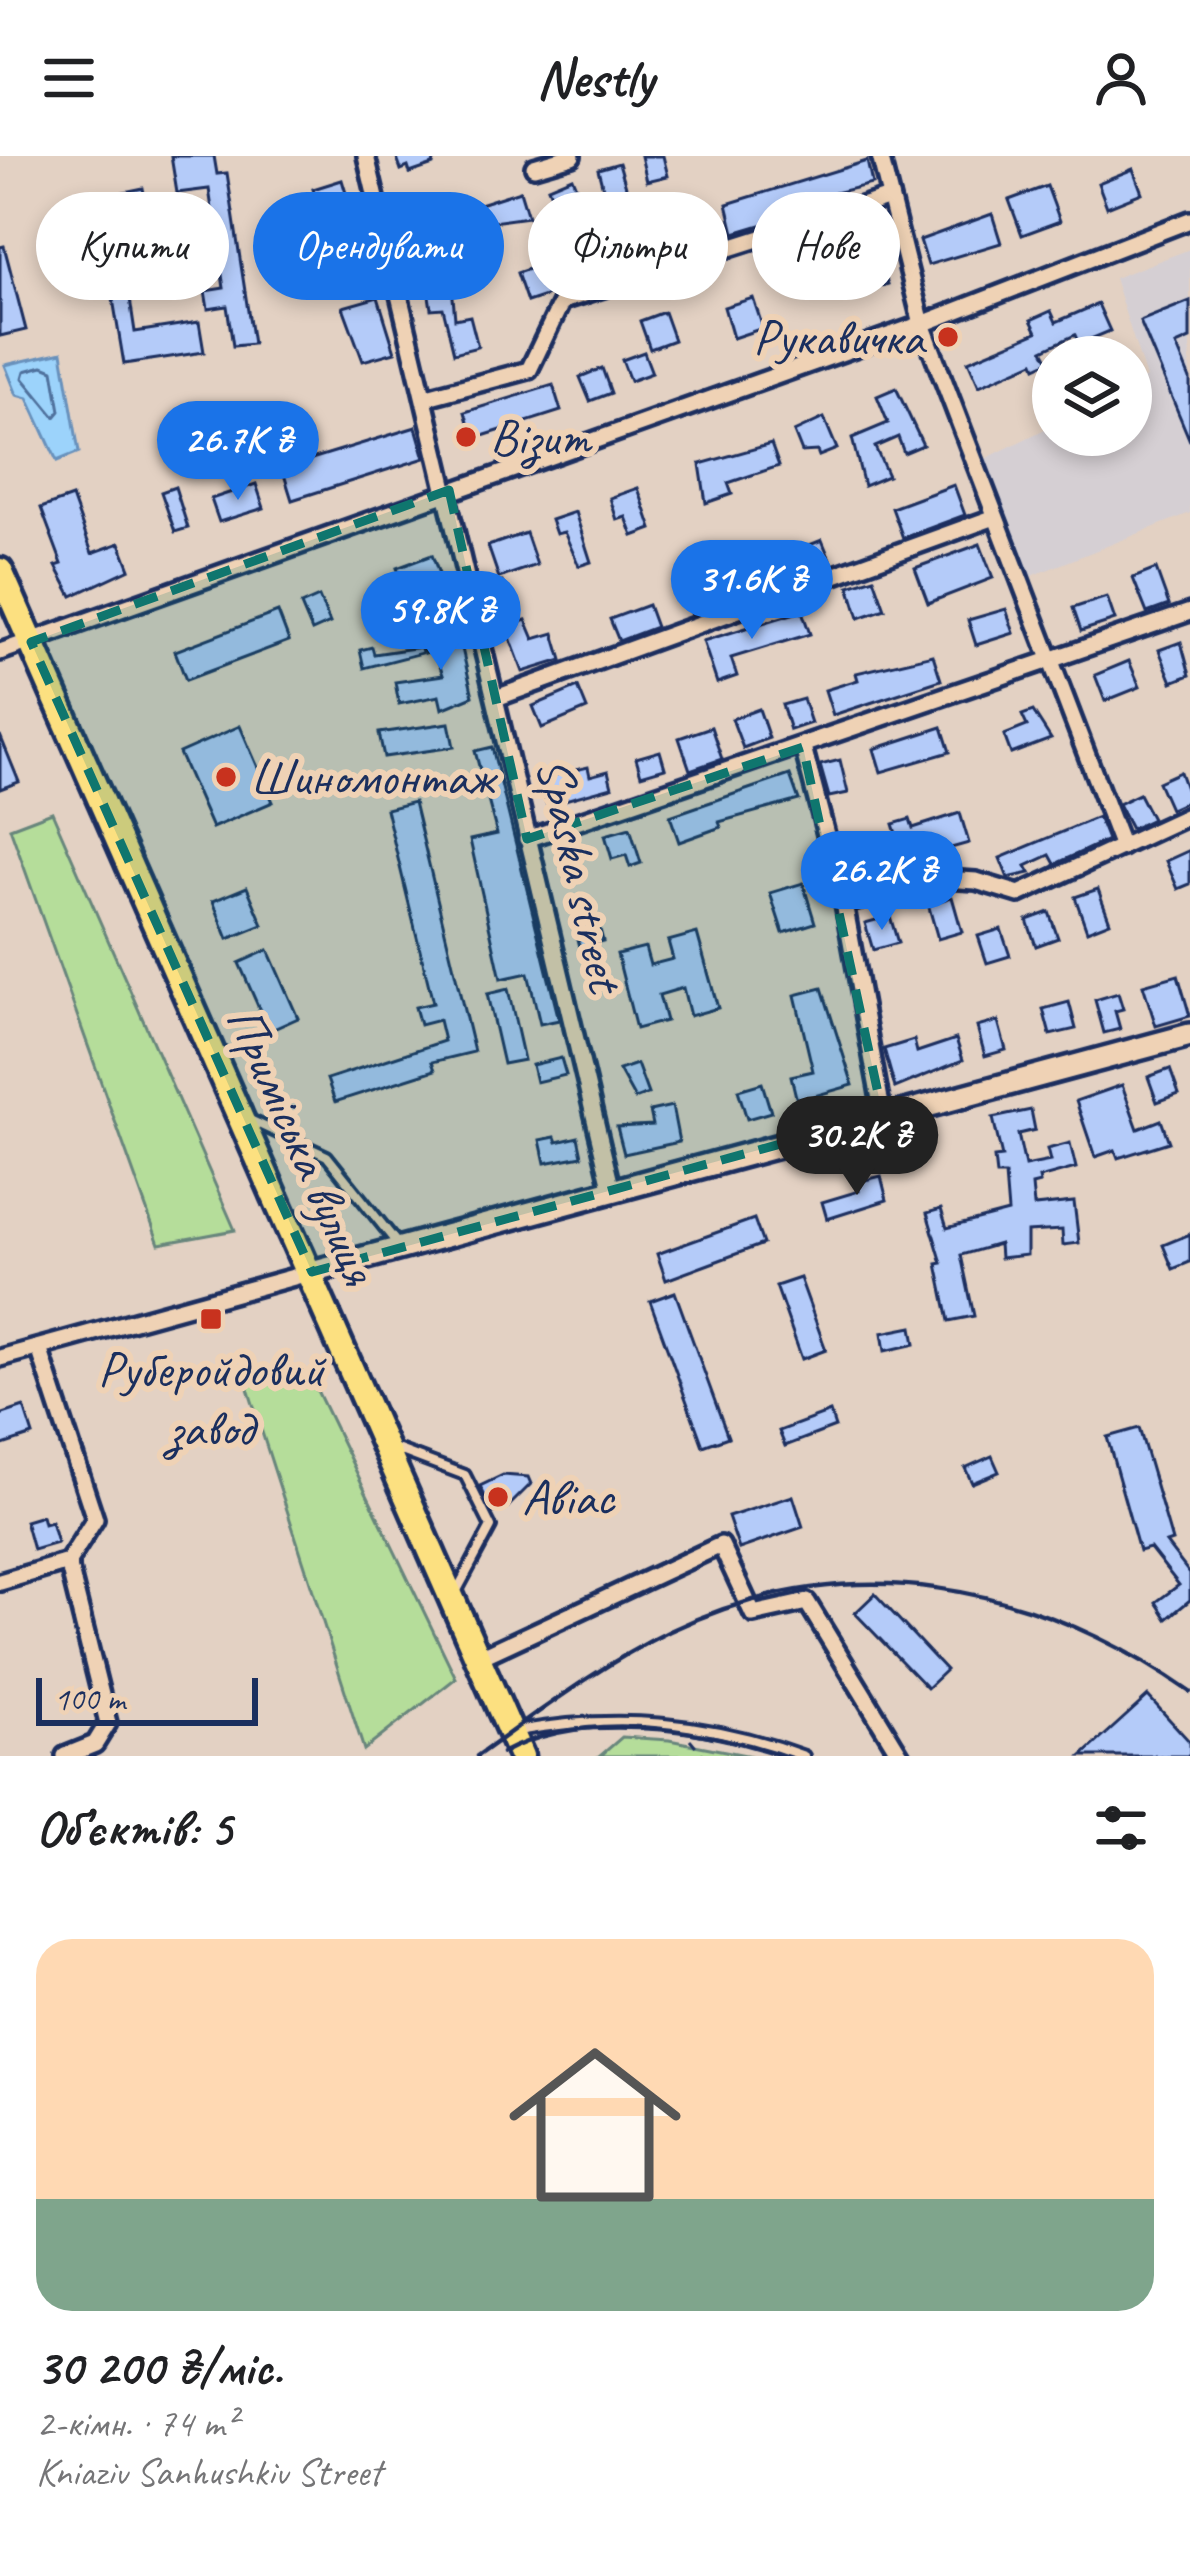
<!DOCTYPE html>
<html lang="uk">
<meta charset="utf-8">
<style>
body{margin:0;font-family:Caveat,sans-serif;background:#f6f6f6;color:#202124;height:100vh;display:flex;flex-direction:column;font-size:45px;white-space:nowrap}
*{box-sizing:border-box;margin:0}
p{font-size:39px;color:#757577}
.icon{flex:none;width:66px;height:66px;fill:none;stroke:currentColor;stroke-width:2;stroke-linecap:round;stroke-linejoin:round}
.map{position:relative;height:1600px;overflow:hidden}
.drawer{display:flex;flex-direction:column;background:#fff;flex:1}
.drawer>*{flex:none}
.hud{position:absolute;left:36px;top:36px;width:1119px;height:108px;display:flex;gap:24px}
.controls{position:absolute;left:1032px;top:180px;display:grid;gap:24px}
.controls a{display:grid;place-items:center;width:120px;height:120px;border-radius:50%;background:#fff;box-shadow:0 6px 18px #0003;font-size:60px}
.scale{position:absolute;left:36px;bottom:30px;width:222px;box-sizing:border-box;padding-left:12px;border:6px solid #1b2f5e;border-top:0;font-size:33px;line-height:42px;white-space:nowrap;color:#1b2f5e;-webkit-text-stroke:9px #efd2b5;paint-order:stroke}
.price{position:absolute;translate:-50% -102px;padding:0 27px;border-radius:42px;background:#1a73e8;color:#fff;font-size:39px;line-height:78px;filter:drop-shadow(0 3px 6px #0008)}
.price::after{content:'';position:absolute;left:50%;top:72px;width:36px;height:27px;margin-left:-18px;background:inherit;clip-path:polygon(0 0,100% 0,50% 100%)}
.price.active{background:#222;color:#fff}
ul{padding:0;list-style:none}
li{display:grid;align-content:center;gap:24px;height:636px;padding:0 36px}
li span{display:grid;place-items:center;height:372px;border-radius:36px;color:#555}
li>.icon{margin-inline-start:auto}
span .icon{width:216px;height:216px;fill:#fffc;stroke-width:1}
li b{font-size:51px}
h2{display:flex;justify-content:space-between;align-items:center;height:144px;padding:0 36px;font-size:51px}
.tag{padding:0 42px;border-radius:54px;background:#fff;box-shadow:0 6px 18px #0003;font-size:42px;line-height:108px}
.tag.active{background:#1a73e8;color:#fff}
header{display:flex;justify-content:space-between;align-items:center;height:156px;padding:0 36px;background:#fff;font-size:54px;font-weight:700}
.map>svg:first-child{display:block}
</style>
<header><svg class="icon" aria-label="menu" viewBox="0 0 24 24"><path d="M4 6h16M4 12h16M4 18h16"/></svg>Nestly<svg class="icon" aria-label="person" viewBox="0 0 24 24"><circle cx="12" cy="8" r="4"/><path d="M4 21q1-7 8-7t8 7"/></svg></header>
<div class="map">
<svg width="1190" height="1600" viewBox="0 0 1190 1600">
<rect width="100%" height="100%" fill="#e3d1c3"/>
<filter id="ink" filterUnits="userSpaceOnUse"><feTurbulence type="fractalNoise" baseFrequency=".00833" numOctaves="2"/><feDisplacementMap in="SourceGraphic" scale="24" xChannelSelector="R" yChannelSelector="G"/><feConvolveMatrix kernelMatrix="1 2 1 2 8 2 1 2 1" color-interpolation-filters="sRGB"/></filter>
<g filter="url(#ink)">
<polygon fill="#d5cfd3" points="1190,93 1190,357 1019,425 975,308 1053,269 1053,279 1131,279 1131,230 1146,222 1114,122"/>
<g fill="#b5dd9a" stroke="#68867c" stroke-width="3">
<polygon points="52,656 235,1074 159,1088 10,672"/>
<polygon points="308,1216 456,1522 364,1594 243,1217"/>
<polygon points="622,1581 669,1584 751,1600 600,1600"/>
</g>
<polygon fill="#9cd3fb" stroke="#6891bc" stroke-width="3" points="62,196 79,296 57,305 28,242 17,239 5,209"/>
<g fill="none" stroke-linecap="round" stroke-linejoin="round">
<polygon stroke="#4f719d" stroke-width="3" points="43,210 53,214 60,255 55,261 23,222 25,215"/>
</g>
<g fill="#b4cbf9" stroke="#1b2f5e" stroke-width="3">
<polygon points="171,0 214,0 217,18 227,17 253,188 233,190 227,150 208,153 205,135 224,132 209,33 177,37"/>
<polygon points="396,0 435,0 435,1 433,9 410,17 408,11 401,14"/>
<polygon points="641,0 663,0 668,20 647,25"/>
<polygon points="867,5 872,28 801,45 804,56 734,77 727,48"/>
<polygon points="619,7 627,34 605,40 598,13"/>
<polygon points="1133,13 1142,37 1107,51 1098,27"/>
<polygon points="572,21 583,48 559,58 548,31"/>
<polygon points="342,24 369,113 340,122 313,33"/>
<polygon points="1047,30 1060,65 1022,79 1009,44"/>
<polygon points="143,32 154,91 123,96 135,176 199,166 204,196 124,208 96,42"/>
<polygon points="520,35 528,61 449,72 457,105 423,113 413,55 462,46 464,53"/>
<polygon points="705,53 715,84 527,146 517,117 601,88 661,78 660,72 682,65 680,60"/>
<polygon points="992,58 1001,87 928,109 920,84"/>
<polygon points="4,90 26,174 0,180 0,91"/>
<polygon points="846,96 850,108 877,99 888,128 846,142 831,101"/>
<polygon points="452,130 455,163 470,160 478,191 454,197 443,152 431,153 428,133"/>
<polygon points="378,141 395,196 363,205 343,151"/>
<polygon points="753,142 763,172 733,182 724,151"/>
<polygon points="1190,145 1190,183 1176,189 1190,223 1190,285 1140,165"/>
<polygon points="1098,148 1110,175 1079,188 1075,179 1043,194 1049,205 1036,211 1034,206 979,230 968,205 1037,176 1031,164 1051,155 1056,166"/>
<polygon points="664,156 674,184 650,193 640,165"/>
<polygon points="644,196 652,217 630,225 622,204"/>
<polygon points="602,212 611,237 590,245 580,221"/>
<polygon points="553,229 561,255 473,283 465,256"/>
<polygon points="896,232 923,289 904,297 898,281 875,291 888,320 864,330 852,282 888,267 877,240"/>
<polygon points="824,262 837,293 819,300 817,295 802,296 794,276"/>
<polygon points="416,271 425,302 292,344 282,312"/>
<polygon points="771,288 779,310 728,327 732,338 706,347 700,308"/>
<polygon points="256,328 264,352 219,366 211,343"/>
<polygon points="954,329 965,359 903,382 892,352"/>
<polygon points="175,331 188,372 175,376 161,336"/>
<polygon points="638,332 652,373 633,380 626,361 617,364 610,342"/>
<polygon points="72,341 92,397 120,387 130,413 72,440 56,410 62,408 41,352"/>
<polygon points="575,356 591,406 579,410 564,376 556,378 551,364"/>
<polygon points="526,377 537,409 499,422 488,390"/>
<polygon points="822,384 832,408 793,422 784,399"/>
<polygon points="980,388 993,422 928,447 915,412"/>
<polygon points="432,399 446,437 410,450 397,412"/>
<polygon points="1156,413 1169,449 1147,457 1133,422"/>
<polygon points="727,414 736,442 691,458 682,429"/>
<polygon points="874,422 885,453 859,462 849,430"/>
<polygon points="502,426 508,448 488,453 482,431"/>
<polygon points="319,441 330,467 312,475 301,449"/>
<polygon points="1107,441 1115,464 1081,475 1073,452"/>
<polygon points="648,449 656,471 619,485 610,463"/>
<polygon points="1006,453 1014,477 976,489 968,464"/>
<polygon points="802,455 810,478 731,502 737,520 717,527 703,485"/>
<polygon points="278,456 289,485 186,524 175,495"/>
<polygon points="526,464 534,483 554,477 562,504 523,516 506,471"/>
<polygon points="457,471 473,540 442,553 439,540 399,548 395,526 443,519 434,494 425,497 421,483"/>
<polygon points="1181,486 1190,519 1172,526 1159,494"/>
<polygon points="372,491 374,498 421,491 422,497 364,512 360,494"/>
<polygon points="933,499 941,524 833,559 825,534 858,524 856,517"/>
<polygon points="1129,505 1140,531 1105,545 1095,519"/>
<polygon points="578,531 587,553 542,572 533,550"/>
<polygon points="803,543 811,567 790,574 782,549"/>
<polygon points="759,553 769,582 743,592 732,563"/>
<polygon points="1033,555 1051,583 1011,598 1004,579 1027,570 1022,559"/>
<polygon points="449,567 454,591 384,601 379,577"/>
<polygon points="240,570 273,646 212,672 179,597"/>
<polygon points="711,571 722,603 690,614 679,582"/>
<polygon points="942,571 950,596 881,616 874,593"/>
<polygon points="0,579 19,626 0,633"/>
<polygon points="492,591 559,864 540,868 528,817 501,823 470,684 497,678 475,595"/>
<polygon points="660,595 665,612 641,619 636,602"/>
<polygon points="840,604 848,637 829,641 820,609"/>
<polygon points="588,611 590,620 608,615 612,631 547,649 537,623"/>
<polygon points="1180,616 1190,644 1170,653 1158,626"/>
<polygon points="790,619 799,644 719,666 721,671 679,686 670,660"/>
<polygon points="1139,638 1152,663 1131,673 1118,648"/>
<polygon points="414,646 474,896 432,906 435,914 335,946 327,923 444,885 439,864 420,869 415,851 433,847 386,653"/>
<polygon points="960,657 969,687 898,707 891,686 898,684 893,668 910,663 913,672"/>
<polygon points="1098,661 1107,684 1055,708 1050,699 1026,710 1030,717 1008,722 1000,702"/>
<polygon points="630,672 641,707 630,711 626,699 612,703 605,679"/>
<polygon points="1190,694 1190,728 1178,733 1166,705"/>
<polygon points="803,727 815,767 783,777 770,737"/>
<polygon points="247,731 263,769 228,783 213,745"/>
<polygon points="1098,733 1110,766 1087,775 1075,741"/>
<polygon points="952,741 962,776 938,783 928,748"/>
<polygon points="1049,756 1058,782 1036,790 1027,764"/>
<polygon points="890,760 898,787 873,794 865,767"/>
<polygon points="597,762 603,785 580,791 574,767"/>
<polygon points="1001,773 1010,800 987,807 978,780"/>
<polygon points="697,777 718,852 690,860 683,832 659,839 666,865 636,873 617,798 645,791 650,809 673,803 668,785"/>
<polygon points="268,794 298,862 269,875 239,807"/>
<polygon points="1178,819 1190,860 1156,870 1143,829"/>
<polygon points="822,832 853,929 797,945 791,920 813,915 795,839"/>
<polygon points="508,833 524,904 503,908 487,838"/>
<polygon points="1118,837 1123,853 1115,855 1120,873 1104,877 1095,844"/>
<polygon points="1069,846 1076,873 1050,879 1043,853"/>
<polygon points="998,865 1006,894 985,900 977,871"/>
<polygon points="956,883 963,904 895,932 884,893 914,884 917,896"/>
<polygon points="561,902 566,919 536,926 532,909"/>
<polygon points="637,908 648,938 635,943 619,914"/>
<polygon points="1170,913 1179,938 1157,946 1148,921"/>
<polygon points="762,927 771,956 747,963 738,934"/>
<polygon points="1122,929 1138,973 1161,964 1169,986 1118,1002 1115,994 1095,1001 1076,945"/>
<polygon points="672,950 679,986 624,998 617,971 653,969 650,955"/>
<polygon points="1031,954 1035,974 1018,978 1025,1010 1050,1005 1047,993 1070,987 1076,1012 1039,1022 1040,1027 1032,1029 1034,1050 1074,1046 1079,1087 1063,1089 1062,1074 1027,1076 1027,1099 1000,1102 999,1088 961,1099 974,1160 949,1165 937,1108 942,1107 927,1057 941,1053 947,1072 1008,1056 1005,1019 996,1019 994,1002 1002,1001 993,962"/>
<polygon points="555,981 557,986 578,981 582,1000 545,1007 540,984"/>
<polygon points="881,1020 887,1044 827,1063 822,1046 859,1035 857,1026"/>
<polygon points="754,1063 763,1088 666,1124 657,1098"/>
<polygon points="1190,1078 1190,1106 1173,1113 1163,1089"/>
<polygon points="800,1122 826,1194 802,1203 776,1130"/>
<polygon points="675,1136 728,1281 703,1290 650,1145"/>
<polygon points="912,1171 915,1188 885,1195 882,1177"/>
<polygon points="24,1251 33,1279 0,1290 0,1259"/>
<polygon points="830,1256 835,1271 785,1290 779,1275"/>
<polygon points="1139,1272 1172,1385 1166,1387 1190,1418 1190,1444 1167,1463 1156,1446 1179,1429 1150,1392 1139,1395 1107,1281"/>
<polygon points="992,1300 999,1316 972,1327 965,1312"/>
<polygon points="503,1319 528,1321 531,1328 507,1352 493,1357 480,1330"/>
<polygon points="793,1340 803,1371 739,1393 728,1361"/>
<polygon points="42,1360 44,1368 51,1366 57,1387 33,1394 25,1365"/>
<polygon points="875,1438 946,1514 927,1532 855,1457"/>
<polygon points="1148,1540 1190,1586 1190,1600 1082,1600"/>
</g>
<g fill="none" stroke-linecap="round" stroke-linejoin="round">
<defs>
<g id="service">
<polyline points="250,964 327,1000 400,1091"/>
<polyline points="391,1291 465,1319 491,1371 455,1438"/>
<path d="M517,1575C616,1557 709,1565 804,1600"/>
</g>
<g id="minor">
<polyline points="366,0 612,1035"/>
<polyline points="880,0 922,168 1122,691"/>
<polyline points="534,11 572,0"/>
<polyline points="427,241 529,214 562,145 890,41"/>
<polyline points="0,496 922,168 1190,64"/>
<polyline points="496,542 995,361"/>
<polyline points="803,591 844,747"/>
<polyline points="527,683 1190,456"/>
<polyline points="883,960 844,747 945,723 976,725 1019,738 1190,659"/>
<polyline points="39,1192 95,1363 68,1406 108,1567 95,1588 65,1600"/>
<polyline points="0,1202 312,1116"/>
<polyline points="0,1426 68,1406"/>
<polyline points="476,1503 721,1389 753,1458 807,1446 901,1600"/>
</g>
<polyline id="secondary" points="312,1116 1190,879"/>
<polyline id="primary" points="0,415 521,1600"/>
</defs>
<use href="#service" stroke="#1b2f5e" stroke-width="16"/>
<use href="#minor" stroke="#1b2f5e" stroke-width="24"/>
<use href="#secondary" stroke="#1b2f5e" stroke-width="30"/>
<use href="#primary" stroke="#1b2f5e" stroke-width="33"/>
<polyline stroke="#1b2f5e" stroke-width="3" stroke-dasharray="9 9" stroke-linecap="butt" points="690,1583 704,1600"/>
<use href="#service" stroke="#efd2b5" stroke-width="8"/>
<use href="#minor" stroke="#efd2b5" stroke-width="15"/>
<use href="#secondary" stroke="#efd2b5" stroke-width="21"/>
<use href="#primary" stroke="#fce080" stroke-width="24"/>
<g stroke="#1b2f5e" stroke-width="4.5">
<path d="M502,1597C585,1552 698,1572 783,1600"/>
<path d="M477,1600C539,1556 602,1508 670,1475C848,1390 1033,1426 1190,1536"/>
</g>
</g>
</g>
<path fill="#0f766e" fill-opacity="0.2" stroke="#0f766e" stroke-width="9" stroke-dasharray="24 15" stroke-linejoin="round" d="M449,334L527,683L803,591L883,960L312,1116L31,486Z"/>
<g fill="#c8321e" stroke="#efd2b5" stroke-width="4.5">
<circle cx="948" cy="181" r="12"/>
<circle cx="466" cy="281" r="12"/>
<circle cx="226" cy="621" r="12"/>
<rect x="199" y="1151" width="24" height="24" rx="6"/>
<circle cx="498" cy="1341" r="12"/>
</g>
<g text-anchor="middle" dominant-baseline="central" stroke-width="12" stroke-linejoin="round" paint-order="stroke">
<g font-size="51" fill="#1b2f5e" stroke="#efd2b5" text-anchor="start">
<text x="924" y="181" text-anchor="end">Рукавичка</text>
<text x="490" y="281">Візит</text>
<text x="250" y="621">Шиномонтаж</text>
<text x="211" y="1213" text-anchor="middle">Руберойдовий<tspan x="211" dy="59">завод</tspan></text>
<text x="522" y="1341">Авіас</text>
</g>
<g font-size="51" fill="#1b2f5e" stroke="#efd2b5">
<text transform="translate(580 718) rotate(77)">Spaska street</text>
<text transform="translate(302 989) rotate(66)">Приміська вулиця</text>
</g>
</g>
</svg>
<div class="controls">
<a><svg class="icon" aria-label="layers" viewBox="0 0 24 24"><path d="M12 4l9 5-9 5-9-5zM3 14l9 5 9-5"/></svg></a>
</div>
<div class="scale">100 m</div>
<b class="price" style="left:238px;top:347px">26.7K ₴</b>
<b class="price" style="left:752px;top:486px">31.6K ₴</b>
<b class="price" style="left:441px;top:517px">59.8K ₴</b>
<b class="price" style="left:882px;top:777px">26.2K ₴</b>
<b class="price active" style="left:857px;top:1042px">30.2K ₴</b>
<div class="hud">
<a class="tag">Купити</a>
<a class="tag active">Орендувати</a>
<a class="tag">Фільтри</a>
<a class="tag">Нове</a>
</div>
</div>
<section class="drawer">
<h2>Об’єктів: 5<svg class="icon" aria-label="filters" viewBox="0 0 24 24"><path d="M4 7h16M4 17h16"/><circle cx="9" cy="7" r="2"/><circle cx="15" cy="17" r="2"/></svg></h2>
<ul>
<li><span style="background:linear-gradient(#ffd9b3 70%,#7fa58c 0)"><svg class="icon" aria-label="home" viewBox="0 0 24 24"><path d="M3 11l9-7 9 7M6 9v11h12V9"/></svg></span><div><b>30 200 ₴/міс.</b><p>2-кімн. · 74 m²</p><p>Kniaziv Sanhushkiv Street</p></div></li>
</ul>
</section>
